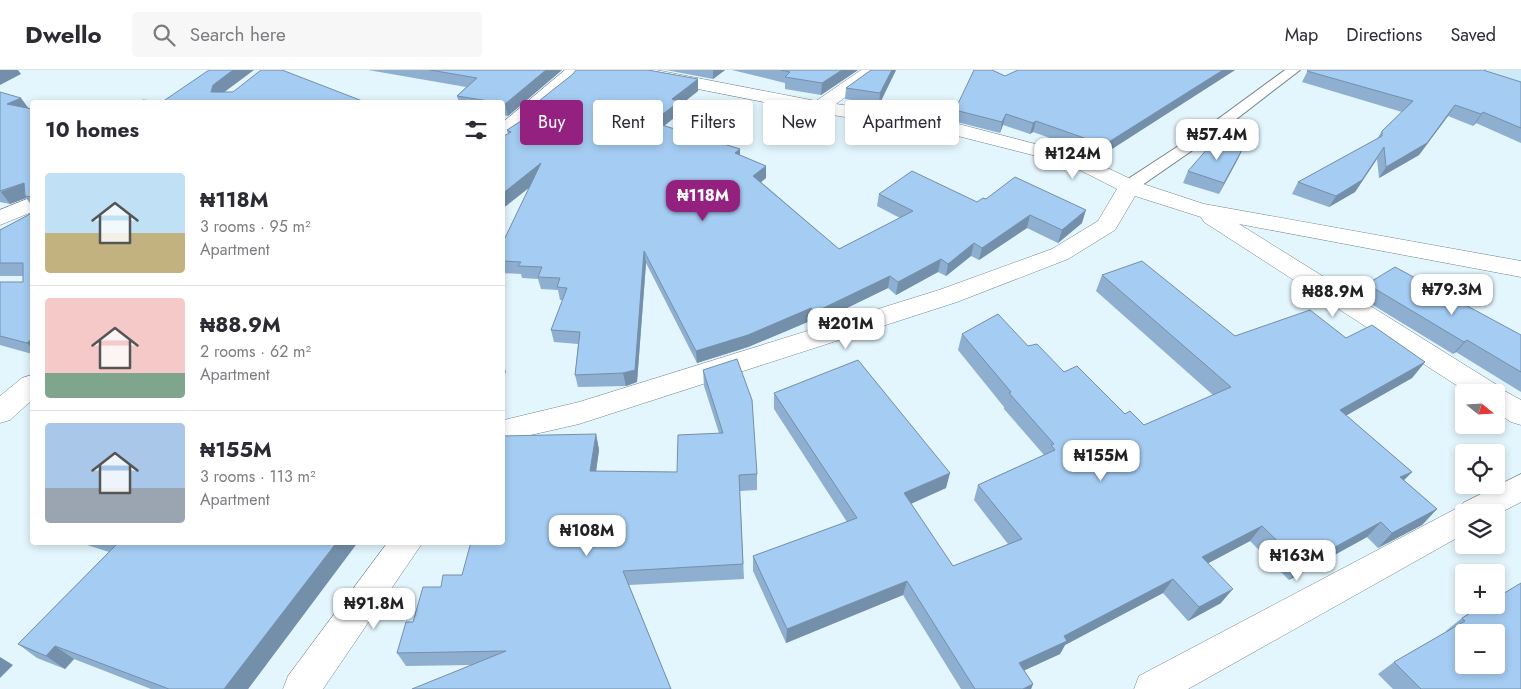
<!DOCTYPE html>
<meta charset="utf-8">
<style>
body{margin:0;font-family:Jost,sans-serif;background:#f7f7f7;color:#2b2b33;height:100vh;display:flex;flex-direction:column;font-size:19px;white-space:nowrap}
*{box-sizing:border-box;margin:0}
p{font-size:16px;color:#7c7c81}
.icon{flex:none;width:28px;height:28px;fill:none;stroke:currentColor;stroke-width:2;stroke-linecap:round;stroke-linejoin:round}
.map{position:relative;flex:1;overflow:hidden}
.panel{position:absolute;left:30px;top:30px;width:475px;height:445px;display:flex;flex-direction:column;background:#fff;border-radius:5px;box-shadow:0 2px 8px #0003}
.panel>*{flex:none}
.guide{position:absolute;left:520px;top:30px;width:475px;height:45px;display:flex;gap:10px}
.needle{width:32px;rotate:108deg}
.buttons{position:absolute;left:1455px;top:314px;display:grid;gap:10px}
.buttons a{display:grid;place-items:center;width:50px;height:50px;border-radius:5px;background:#fff;box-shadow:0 2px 8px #0003;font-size:25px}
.price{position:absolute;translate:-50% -42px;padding:0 11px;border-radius:10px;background:#fff;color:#222;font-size:16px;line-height:32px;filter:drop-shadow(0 1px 2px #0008)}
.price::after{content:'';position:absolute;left:50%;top:30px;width:15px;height:11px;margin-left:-8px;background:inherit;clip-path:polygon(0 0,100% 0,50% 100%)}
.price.active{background:#942180;color:#fff}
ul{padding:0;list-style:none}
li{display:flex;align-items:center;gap:15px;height:125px;padding:0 15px}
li+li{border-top:1px solid #e1e1e2}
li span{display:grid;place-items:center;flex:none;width:140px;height:100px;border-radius:5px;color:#555}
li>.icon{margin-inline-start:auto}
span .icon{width:60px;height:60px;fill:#fffc;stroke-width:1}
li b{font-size:21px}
h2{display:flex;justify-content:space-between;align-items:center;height:60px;padding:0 15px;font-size:21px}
.tag{padding:0 18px;border-radius:5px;background:#fff;box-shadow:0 2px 8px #0003;font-size:18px;line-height:45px}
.tag.active{background:#942180;color:#fff}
header{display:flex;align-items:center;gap:30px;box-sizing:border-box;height:70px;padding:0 25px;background:#fff;border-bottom:1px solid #e1e1e2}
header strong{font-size:24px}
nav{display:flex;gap:28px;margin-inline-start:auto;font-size:18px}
.search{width:350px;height:45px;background:#f7f7f7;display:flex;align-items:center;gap:12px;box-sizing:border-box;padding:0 18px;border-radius:5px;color:#7c7c81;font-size:19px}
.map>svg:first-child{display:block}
</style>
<header>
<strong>Dwello</strong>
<div class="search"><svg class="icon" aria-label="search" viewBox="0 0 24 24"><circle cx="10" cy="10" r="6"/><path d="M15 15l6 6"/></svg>Search here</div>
<nav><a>Map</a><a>Directions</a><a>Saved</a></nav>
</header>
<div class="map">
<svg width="1521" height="619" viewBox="0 0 1521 619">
<rect width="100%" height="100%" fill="#e3f5fd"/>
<polygon fill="#ccebf9" points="1426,0 1521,0 1521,32"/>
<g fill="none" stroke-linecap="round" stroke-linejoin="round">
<defs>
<polygon id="lane" points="1285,0 1300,0 1226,57 1135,120 1123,120 1121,117 1131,107 1203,60"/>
<g id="street">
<polygon points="565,0 584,0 574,14 509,67 502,69 502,53"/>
<polygon points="618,0 656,0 816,31 861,0 882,0 836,34 939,49 1082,86 1137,112 1204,134 1521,191 1521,207 1239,154 1497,315 1499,318 1521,330 1521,355 1511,352 1496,342 1496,322 1467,322 1204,152 1201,147 1135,126 1115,160 1068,189 957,232 579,354 522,367 502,376 504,350 579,332 939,220 1052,179 1098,151 1117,119 1068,94 938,61 819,43 627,5 621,4"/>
<polygon points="32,127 32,142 0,155 0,140"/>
<polygon points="32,305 32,330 10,350 0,353 0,326 22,308"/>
<polygon points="1521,404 1521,432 1496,445 1496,442 1464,442 1464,464 1188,619 1134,619 1139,606 1461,436 1463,433"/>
<polygon points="388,472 423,472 323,619 283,619 288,606"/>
</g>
</defs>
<use href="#lane" stroke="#70848d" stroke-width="2"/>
<use href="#street" stroke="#70848d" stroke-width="1"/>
<use href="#lane" fill="#fff" fill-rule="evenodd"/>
<use href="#street" fill="#fff" fill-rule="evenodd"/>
</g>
<g fill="#8eafd0">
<polygon points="368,0 562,0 508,46 502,45 502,32 459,32 457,26 466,17"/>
<polygon points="666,0 725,0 713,9"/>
<polygon points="732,0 858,0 821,25 785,19 785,13"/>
<polygon points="896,0 879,35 845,29 846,18"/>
<polygon points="1235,0 1101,86 1033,62 1030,64 1003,55 1000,63 953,51 955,40 1005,6"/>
<polygon points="1308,0 1521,12 1521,73 1476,53 1473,56 1448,46 1419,85 1379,108 1377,89 1355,122 1329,137 1292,124 1298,112 1377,69 1382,61 1402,42 1302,12"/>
<polygon points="698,21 679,36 680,43 664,56 740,79 740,85 766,96 766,108 761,112 839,179 900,148 877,136 879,124 977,132 986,129 1082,153 1058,173 1027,158 979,190 971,186 946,206 938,202 896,225 888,218 814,254 810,251 748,277 697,293 646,193 637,312 626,316 578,317 575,305 578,274 554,272 551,260 563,230 560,230 558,220 541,219 538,209 522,208 521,204 502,203 502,174 530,117 502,139 502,67 508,64 507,60 531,45 530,38"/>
<polygon points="0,22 28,38 32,39 32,136 26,128 10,134 0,132"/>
<polygon points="1243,78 1219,124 1183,113 1188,101"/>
<polygon points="32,143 32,284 0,275 0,212 23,212 23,206 0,206 0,160"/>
<polygon points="1102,205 1235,266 1346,268 1425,292 1412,308 1346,345 1412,402 1404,410 1437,439 1422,455 1378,478 1367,467 1289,510 1250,471 1208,493 1221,533 1188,551 1163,523 1065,575 1060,584 1024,600 1033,614 1031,619 961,619 903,525 786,573 753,501 753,486 847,452 774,339 774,323 946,418 911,434 953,496 1008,474 974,430 978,415 1044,385 1004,339 1004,337 958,280 962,264 1028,276 1125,344 1144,355 1213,325 1096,221"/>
<polygon points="1367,214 1521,265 1521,322 1456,282 1453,284 1358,226"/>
<polygon points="703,300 757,404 757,420 740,421 744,509 629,515 671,619 471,595 406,596 397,583 413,552 441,517 462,505 596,364 599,380 596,401 677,402 719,363 704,316"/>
<polygon points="78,472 358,472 248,619 151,619 74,589 65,599 37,588 18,574 109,482"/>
<polygon points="1484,535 1521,619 1393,619 1378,604 1394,592 1446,562 1446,561 1462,548"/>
</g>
<g fill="#748fa9">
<polygon points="0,0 18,0 21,4 0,15"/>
<polygon points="233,0 254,0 219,26 211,22 213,15"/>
<polygon points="546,0 562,0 508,46 505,34"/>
<polygon points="713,0 725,0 713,9"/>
<polygon points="842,0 858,0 821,25 822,13"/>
<polygon points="892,0 896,0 879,35 880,23"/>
<polygon points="1223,0 1235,0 1101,86 1104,75"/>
<polygon points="698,9 698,21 679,36 680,43 654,64 652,52 672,29"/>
<polygon points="21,28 29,39 7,34"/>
<polygon points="1455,35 1448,46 1419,85 1379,108 1386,97"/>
<polygon points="1483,42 1476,53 1473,56 1481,44"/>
<polygon points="1006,44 1003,55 1000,63 1002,52"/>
<polygon points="1036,51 1033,62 1030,64 1033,53"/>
<polygon points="1243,78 1238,89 1219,124 1224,113"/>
<polygon points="740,79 740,91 735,83"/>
<polygon points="1377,89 1355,122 1329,137 1336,126"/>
<polygon points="541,93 544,106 502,139 502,124"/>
<polygon points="766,96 766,108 754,118 753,106"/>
<polygon points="24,113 25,126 26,128 10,134 1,122"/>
<polygon points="1086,140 1082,153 1058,173 1062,160"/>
<polygon points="1030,145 1027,158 979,190 982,178"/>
<polygon points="974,173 971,186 946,206 948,194"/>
<polygon points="644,181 646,193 637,312 626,316 623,303"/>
<polygon points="941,189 938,202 896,225 898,212"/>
<polygon points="890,206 888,218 814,254 815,242"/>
<polygon points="811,238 810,251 748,277 697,293 696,281"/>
<polygon points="32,269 32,279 27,273"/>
<polygon points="1467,270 1456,282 1453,284 1464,272"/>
<polygon points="502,290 506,302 502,308"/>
<polygon points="1425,292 1412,308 1328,356 1340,340"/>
<polygon points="596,364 599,380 594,416 590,401"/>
<polygon points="1412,402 1397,417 1400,407"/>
<polygon points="950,403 946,418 901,438 904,423"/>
<polygon points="1437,439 1422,455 1378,478 1392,463"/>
<polygon points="1381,452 1367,467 1289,510 1302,495"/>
<polygon points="1262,456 1250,471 1192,502 1202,487"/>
<polygon points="337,472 358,472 248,619 224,619"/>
<polygon points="1173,509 1163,523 1065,575 1060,584 1012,606 1019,593 1064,566"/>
<polygon points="907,511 903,525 786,573 787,559"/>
<polygon points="1233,519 1221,533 1188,551 1199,537"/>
<polygon points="55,576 74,589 65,599 46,586"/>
<polygon points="0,587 13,595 0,608"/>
<polygon points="1033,614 1031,619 1023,619"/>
</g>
<g fill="#a5ccf2" stroke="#748fa9" fill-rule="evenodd">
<polygon points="209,0 233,0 213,15 211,22 233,22 261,0 282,0 365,32 140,32 143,30 162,32"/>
<polygon points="430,0 546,0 505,34 502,34 502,32 495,32 457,26 477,8"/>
<polygon points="576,0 648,0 698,9 672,29 679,32 652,52 740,79 735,83 766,96 753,106 839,179 913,141 879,124 912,101 977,132 983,128 986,129 1015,107 1086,140 1062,160 1030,145 982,178 974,173 948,194 941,189 898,212 890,206 815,242 811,238 748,265 696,281 644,181 635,300 623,303 575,305 580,262 551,260 567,218 557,217 560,208 538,207 542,197 518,196 521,192 502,191 502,174 541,93 502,124 502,67 511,62 507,60 538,40 530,38 573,4"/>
<polygon points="781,0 842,0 822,13 785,7 790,2"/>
<polygon points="871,0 892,0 880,23 846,18"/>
<polygon points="974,0 992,0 1005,6 1018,0 1223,0 1104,75 1036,51 1033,53 1006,44 1002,52 955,40"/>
<polygon points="1308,0 1483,0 1521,12 1521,58 1483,42 1481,44 1455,35 1427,73 1386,97 1384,77 1362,110 1336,126 1298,112 1382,66 1382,61 1413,31 1307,1"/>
<polygon points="0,22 21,28 7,34 32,39 32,127 25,126 24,113 0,121"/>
<polygon points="1216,69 1243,78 1224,113 1188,101"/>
<polygon points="32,143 32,269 27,273 0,266 0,212 23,212 23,193 0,193 0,160"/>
<polygon points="1142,191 1235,266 1310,240 1346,268 1372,255 1425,292 1340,340 1412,402 1400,407 1437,439 1392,463 1381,452 1302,495 1262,456 1202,487 1233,519 1199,537 1173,509 1064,566 1067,571 1019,593 1033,614 1023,619 975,619 907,511 787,559 753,486 857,448 774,323 858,290 950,403 904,423 953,496 1022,469 978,415 1055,380 1051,375 1054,374 1009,323 1011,322 962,264 998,244 1028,276 1037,274 1064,302 1077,296 1125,344 1130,341 1144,355 1231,317 1102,205"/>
<polygon points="1395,197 1521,265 1521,302 1467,270 1464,272 1367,214"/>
<polygon points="737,289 752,330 757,404 739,405 743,494 623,501 671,619 412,619 506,581 397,583 406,552 413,552 423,517 441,517 443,505 462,505 471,472 502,472 502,366 596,364 590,401 677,402 678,365 723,363 703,300"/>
<polygon points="113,472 337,472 224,619 169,619 55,576 46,586 18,574 117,474"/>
<path d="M1521,513V619H1421L1394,592L1465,551L1462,548L1484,535H1496V528ZM1464,562H1496V595H1464Z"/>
</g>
</svg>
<div class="buttons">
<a><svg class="needle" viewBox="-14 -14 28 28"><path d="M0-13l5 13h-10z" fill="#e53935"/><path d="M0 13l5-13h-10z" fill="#7c7c81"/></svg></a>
<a><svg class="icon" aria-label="locate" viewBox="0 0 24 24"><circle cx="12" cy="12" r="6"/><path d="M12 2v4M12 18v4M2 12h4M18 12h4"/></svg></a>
<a><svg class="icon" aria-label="layers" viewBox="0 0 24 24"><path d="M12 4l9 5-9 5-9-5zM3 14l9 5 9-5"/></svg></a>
<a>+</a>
<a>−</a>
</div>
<b class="price" style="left:1217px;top:91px">₦57.4M</b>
<b class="price" style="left:1073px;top:110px">₦124M</b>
<b class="price active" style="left:703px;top:152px">₦118M</b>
<b class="price" style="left:1452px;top:246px">₦79.3M</b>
<b class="price" style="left:1333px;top:248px">₦88.9M</b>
<b class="price" style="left:846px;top:280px">₦201M</b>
<b class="price" style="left:1101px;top:412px">₦155M</b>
<b class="price" style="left:587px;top:487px">₦108M</b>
<b class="price" style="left:1297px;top:512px">₦163M</b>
<b class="price" style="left:374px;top:560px">₦91.8M</b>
<div class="guide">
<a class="tag active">Buy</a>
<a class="tag">Rent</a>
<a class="tag">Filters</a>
<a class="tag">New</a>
<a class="tag">Apartment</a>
</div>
<section class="panel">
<h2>10 homes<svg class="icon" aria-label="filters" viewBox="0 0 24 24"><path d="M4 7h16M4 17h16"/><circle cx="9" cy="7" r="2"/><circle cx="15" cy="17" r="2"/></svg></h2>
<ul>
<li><span style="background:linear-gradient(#bfe0f5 60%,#c2b280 0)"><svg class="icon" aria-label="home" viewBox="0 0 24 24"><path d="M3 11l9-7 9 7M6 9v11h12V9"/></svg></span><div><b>₦118M</b><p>3 rooms · 95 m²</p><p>Apartment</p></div></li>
<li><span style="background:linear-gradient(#f6c9c9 75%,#7fa58c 0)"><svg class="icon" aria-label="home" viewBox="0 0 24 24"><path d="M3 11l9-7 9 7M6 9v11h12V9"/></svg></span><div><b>₦88.9M</b><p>2 rooms · 62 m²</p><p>Apartment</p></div></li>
<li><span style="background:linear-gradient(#a9c7e8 65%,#9aa5b1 0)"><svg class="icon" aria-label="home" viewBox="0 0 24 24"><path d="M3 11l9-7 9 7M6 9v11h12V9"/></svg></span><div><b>₦155M</b><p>3 rooms · 113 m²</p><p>Apartment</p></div></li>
</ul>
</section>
</div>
